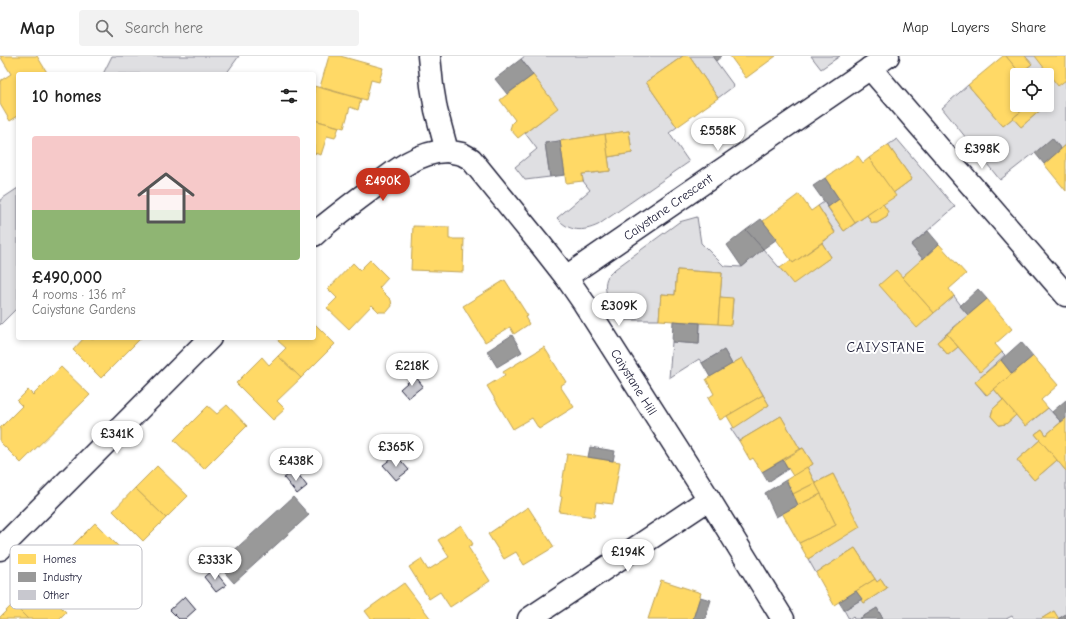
<!DOCTYPE html>
<meta charset="utf-8">
<style>
body{margin:0;font-family:"Comic Neue",sans-serif;background:#f2f2f2;color:#222;height:100vh;display:flex;flex-direction:column;font-size:15px;white-space:nowrap}
*{box-sizing:border-box;margin:0}
p{font-size:13px;color:#767676}
.icon{flex:none;width:22px;height:22px;fill:none;stroke:currentColor;stroke-width:2;stroke-linecap:round;stroke-linejoin:round}
.map{position:relative;flex:1;overflow:hidden}
.sheet{position:absolute;left:16px;top:16px;width:300px;height:268px;display:flex;flex-direction:column;background:#fff;border-radius:4px;box-shadow:0 2px 6px #0003}
.sheet>*{flex:none}
.fabs{position:absolute;left:1010px;top:12px;display:grid;gap:8px}
.fabs a{display:grid;place-items:center;width:44px;height:44px;border-radius:4px;background:#fff;box-shadow:0 2px 6px #0003;font-size:20px}
.price{position:absolute;translate:-50% -34px;padding:0 9px;border-radius:14px;background:#fff;color:#222;font-size:13px;line-height:26px;filter:drop-shadow(0 1px 2px #0008)}
.price::after{content:'';position:absolute;left:50%;top:24px;width:12px;height:9px;margin-left:-6px;background:inherit;clip-path:polygon(0 0,100% 0,50% 100%)}
.price.selected{background:#c8321e;color:#fff}
ul{padding:0;list-style:none}
li{display:grid;align-content:center;gap:8px;height:212px;padding:0 16px}
li span{display:grid;place-items:center;height:124px;border-radius:4px;color:#555}
li>.icon{margin-inline-start:auto}
span .icon{width:72px;height:72px;fill:#fffc;stroke-width:1}
li b{font-size:17px}
h2{display:flex;justify-content:space-between;align-items:center;height:48px;padding:0 16px;font-size:17px}
header{display:flex;align-items:center;gap:24px;box-sizing:border-box;height:56px;padding:0 20px;background:#fff;border-bottom:1px solid #e0e0e0}
header strong{font-size:19px}
nav{display:flex;gap:22px;margin-inline-start:auto;font-size:14px}
.search{width:280px;height:36px;background:#f2f2f2;display:flex;align-items:center;gap:10px;box-sizing:border-box;padding:0 14px;border-radius:4px;color:#767676;font-size:15px}
.map>svg:first-child{display:block}
</style>
<header>
<strong>Map</strong>
<div class="search"><svg class="icon" aria-label="search" viewBox="0 0 24 24"><circle cx="10" cy="10" r="6"/><path d="M15 15l6 6"/></svg>Search here</div>
<nav><a>Map</a><a>Layers</a><a>Share</a></nav>
</header>
<div class="map">
<svg width="1066" height="563" viewBox="0 0 1066 563">
<rect width="100%" height="100%" fill="#fff"/>
<filter id="ink" filterUnits="userSpaceOnUse"><feTurbulence type="fractalNoise" baseFrequency=".025" numOctaves="2"/><feDisplacementMap in="SourceGraphic" scale="8" xChannelSelector="R" yChannelSelector="G"/><feConvolveMatrix kernelMatrix="1 2 1 2 8 2 1 2 1" color-interpolation-filters="sRGB"/></filter>
<g filter="url(#ink)">
<g fill="#dfdfe2" stroke="#80808e">
<polygon points="112,0 239,0 226,18 103,18"/>
<path d="M525,0H683L646,26L677,71L669,77L689,106L598,169C583,176 569,176 557,162L590,134L583,125L582,118L610,115L608,101L632,97L629,75L545,87L550,121L525,124L515,111L537,93L525,77L557,52L521,3Z"/>
<polygon points="689,0 712,0 734,30 718,42"/>
<polygon points="811,0 840,0 821,13"/>
<polygon points="1025,0 1035,0 1066,24 1066,89 1061,93 1052,83 1000,124 942,52 968,29 1003,70 1013,62 1021,71 1044,51 1042,49 1047,49 1047,19 1022,19 1020,17 1032,8"/>
<path d="M897,83L955,151L911,189L923,203L902,221L880,229L917,271L954,240L968,259L937,286L948,299L958,291L980,315L1002,296L1005,299L975,326L986,339L994,333L1003,344L993,353L991,360L999,369L1006,368L1016,359L1026,370L1048,352L1061,366L1046,379L1042,373L1035,378L1040,384L1017,404L1034,424L1057,404L1066,415V558L1058,563L1054,555L1041,563H1014L1012,560L1006,563H883L877,552L859,563H854L853,560L849,563L844,554L862,543L864,547L887,532L881,523L877,526L855,492L816,517L808,503L859,471L833,418L815,427L807,411L813,408L803,392L800,393L781,360L739,385L731,373L769,349L742,302L732,308L724,294L702,307L699,303L669,322L672,286L699,288L700,267L731,268L733,243L720,241L722,217L677,214L675,239L661,238L659,264H619C613,251 600,234 608,220C610,218 613,215 615,213L679,166L697,161L701,187L724,210L742,211L763,193L793,227L831,201L822,187L835,176L818,150L824,146L844,175L867,159L872,167H877L887,161L888,156L883,148L893,137L912,123L888,89Z"/>
<polygon points="18,132 18,251 0,269 0,144"/>
</g>
<g fill="#ffd966" stroke="#bda259">
<polygon points="0,0 37,0 48,18 18,18 18,60 10,65 0,48 0,25 11,18"/>
<polygon points="329,0 340,0 383,12 379,26 371,24 366,44 320,31"/>
<polygon points="683,0 689,0 718,42 677,71 646,26"/>
<polygon points="730,0 776,0 746,22"/>
<polygon points="1003,0 1006,0 1022,19 1017,19 1017,49 1029,49 1003,70 968,29"/>
<polygon points="1006,0 1025,0 1032,8 1020,17"/>
<polygon points="1035,0 1066,0 1066,24 1058,30"/>
<polygon points="533,19 558,52 518,82 510,73 512,67 515,64 500,44"/>
<polygon points="314,30 361,43 358,54 350,51 344,72 314,64"/>
<polygon points="1029,49 1042,49 1044,51 1021,71 1013,62"/>
<polygon points="314,64 339,71 335,82 327,80 321,99 314,97"/>
<polygon points="629,75 632,97 608,101 605,78"/>
<polygon points="605,78 610,115 582,118 583,125 566,127 560,85"/>
<polygon points="888,89 912,123 893,137 869,102"/>
<polygon points="1066,89 1066,135 1044,108"/>
<polygon points="858,100 863,107 869,102 896,140 855,167 825,122"/>
<polygon points="799,138 811,155 818,150 835,177 793,207 763,165"/>
<polygon points="839,143 855,167 844,175 828,151"/>
<polygon points="883,148 888,156 887,161 877,167 872,167 867,159"/>
<polygon points="413,170 449,171 449,183 464,183 463,216 411,214"/>
<polygon points="822,187 831,201 793,228 780,212 791,204 793,207"/>
<polygon points="939,188 966,218 949,233 954,240 934,257 902,221"/>
<polygon points="370,204 388,222 379,232 391,244 392,250 387,256 379,256 372,249 349,273 327,252 337,242 328,233 353,207 360,214"/>
<polygon points="677,214 722,217 718,268 659,264 661,238 675,239"/>
<polygon points="896,214 934,257 917,272 879,229"/>
<polygon points="505,224 528,260 525,261 529,268 514,278 510,271 485,286 463,250"/>
<polygon points="720,241 733,242 731,269 718,268"/>
<polygon points="987,243 1012,273 995,288 1002,296 980,316 947,278"/>
<polygon points="314,267 335,288 301,322 278,300 286,292 278,285 280,282 314,282"/>
<polygon points="947,278 958,291 948,299 937,286"/>
<polygon points="84,282 141,282 101,322 73,294"/>
<polygon points="544,291 566,326 560,330 574,351 539,373 532,362 513,373 487,330 505,319 503,316"/>
<polygon points="278,300 301,322 277,345 285,353 273,364 236,327 262,301 269,309"/>
<polygon points="1033,300 1058,329 1041,344 1048,352 1025,370 994,333"/>
<polygon points="742,302 763,339 720,364 708,342 714,338 706,323"/>
<polygon points="1001,304 1012,318 987,339 975,326"/>
<polygon points="61,311 90,339 21,407 0,386 0,372 22,350 17,345 28,334 33,339"/>
<polygon points="763,339 769,349 734,372 727,360"/>
<polygon points="1003,344 1016,359 1006,368 999,369 991,360 993,353"/>
<polygon points="227,349 247,370 204,413 174,384 208,350 217,358"/>
<polygon points="781,360 800,393 762,416 753,402 750,404 739,385"/>
<polygon points="1066,362 1066,415 1035,378 1042,373 1046,379"/>
<polygon points="1040,384 1057,404 1034,424 1017,404"/>
<polygon points="803,392 813,408 793,420 783,404"/>
<polygon points="567,398 620,406 613,448 596,446 594,461 559,456 562,441 560,440"/>
<polygon points="157,410 188,440 166,462 135,432"/>
<polygon points="807,411 815,427 793,438 786,424"/>
<polygon points="833,418 860,471 808,503 799,487 836,469 815,427"/>
<polygon points="815,427 821,438 798,449 793,438"/>
<polygon points="135,432 166,462 143,485 113,455"/>
<polygon points="821,438 836,469 799,487 782,457"/>
<polygon points="528,451 554,491 524,509 516,496 504,503 488,478"/>
<polygon points="95,467 125,497 117,505 126,514 114,526 105,517 102,520 72,490"/>
<polygon points="461,469 473,488 468,491 490,525 450,551 440,536 429,543 409,511 421,503 428,514 449,501 438,484"/>
<polygon points="855,492 875,523 834,549 816,517"/>
<polygon points="875,523 877,526 881,523 887,532 864,547 856,535"/>
<polygon points="661,524 701,537 693,563 648,563"/>
<polygon points="35,525 66,556 59,563 28,563 13,548"/>
<polygon points="404,527 431,563 371,563 365,555"/>
<polygon points="13,548 28,563 0,563 0,561"/>
<polygon points="1054,555 1059,563 1041,563"/>
</g>
<g fill="#999" stroke="#75757d">
<polygon points="712,0 722,0 716,5"/>
<polygon points="521,3 533,19 507,38 495,23"/>
<polygon points="1052,82 1061,93 1044,108 1035,97"/>
<polygon points="560,85 565,119 550,121 545,87"/>
<polygon points="825,122 839,143 828,151 813,130"/>
<polygon points="761,163 777,183 763,193 746,174"/>
<polygon points="746,174 763,193 742,211 727,189"/>
<polygon points="928,175 939,188 923,203 911,189"/>
<polygon points="978,233 987,243 968,259 960,250"/>
<polygon points="673,265 700,267 699,288 672,286"/>
<polygon points="512,279 522,296 497,311 487,295"/>
<polygon points="1021,286 1033,300 1012,318 1001,304"/>
<polygon points="724,294 732,308 710,321 702,307"/>
<polygon points="1066,344 1066,362 1061,366 1052,356"/>
<polygon points="590,391 615,395 613,405 588,401"/>
<polygon points="783,404 788,413 768,426 762,416"/>
<polygon points="786,424 798,449 776,461 765,437"/>
<polygon points="293,441 309,459 234,527 218,509"/>
<polygon points="856,535 862,543 844,554 839,546"/>
<polygon points="700,541 711,544 705,563 693,563"/>
<polygon points="877,552 883,563 859,563"/>
<polygon points="1066,558 1066,563 1058,563"/>
</g>
<g fill="#c8c8cf" stroke="#22223b">
<polygon points="415,320 423,330 408,342 400,333"/>
<polygon points="396,399 409,414 396,424 383,409"/>
<polygon points="295,414 307,430 297,438 284,422"/>
<polygon points="213,513 226,529 216,536 204,521"/>
<polygon points="185,540 196,553 185,563 179,563 170,554"/>
</g>
<g fill="none" stroke-linecap="round" stroke-linejoin="round">
<defs>
<g id="minor">
<polyline points="429,0 432,30 436,54 447,95 462,98 471,103 541,189 566,221 584,247 709,443 783,563"/>
<polyline points="870,12 1066,239"/>
<path d="M314,179L325,169C340,157 354,146 369,135C392,117 416,96 447,95"/>
<polyline points="566,221 888,0"/>
<polyline points="0,493 210,282"/>
<polyline points="529,563 709,443"/>
</g>
</defs>
<use href="#minor" stroke="#22223b" stroke-width="25"/>
<use href="#minor" stroke="#fff" stroke-width="22"/>
</g>
</g>
<g text-anchor="middle" dominant-baseline="central" stroke-width="4" stroke-linejoin="round" paint-order="stroke">
<g font-size="13" fill="#22223b" stroke="#fff">
<text transform="translate(668 151) rotate(-35)">Caiystane Crescent</text>
<text transform="translate(634 326) rotate(58)">Caiystane Hill</text>
</g>
<g font-size="14" letter-spacing="1" fill="#22223b" stroke="#fff">
<text x="886" y="291">CAIYSTANE</text>
</g>
</g>
<rect x="10" y="489" width="132" height="64" rx="6" fill="#fff" stroke="#bdbdc4" stroke-width="1"/>
<rect x="18" y="498" width="18" height="10" fill="#ffd966"/>
<rect x="18" y="516" width="18" height="10" fill="#999"/>
<rect x="18" y="534" width="18" height="10" fill="#c8c8cf"/>
<g font-size="11" fill="#22223b">
<text x="43" y="507">Homes</text>
<text x="43" y="525">Industry</text>
<text x="43" y="543">Other</text>
</g>
</svg>
<div class="fabs">
<a><svg class="icon" aria-label="locate" viewBox="0 0 24 24"><circle cx="12" cy="12" r="6"/><path d="M12 2v4M12 18v4M2 12h4M18 12h4"/></svg></a>
</div>
<b class="price" style="left:718px;top:96px">£558K</b>
<b class="price" style="left:982px;top:114px">£398K</b>
<b class="price selected" style="left:383px;top:146px">£490K</b>
<b class="price" style="left:619px;top:271px">£309K</b>
<b class="price" style="left:412px;top:331px">£218K</b>
<b class="price" style="left:117px;top:399px">£341K</b>
<b class="price" style="left:396px;top:412px">£365K</b>
<b class="price" style="left:296px;top:426px">£438K</b>
<b class="price" style="left:628px;top:517px">£194K</b>
<b class="price" style="left:215px;top:525px">£333K</b>
<section class="sheet">
<h2>10 homes<svg class="icon" aria-label="filters" viewBox="0 0 24 24"><path d="M4 7h16M4 17h16"/><circle cx="9" cy="7" r="2"/><circle cx="15" cy="17" r="2"/></svg></h2>
<ul>
<li><span style="background:linear-gradient(#f6c9c9 60%,#8fb573 0)"><svg class="icon" aria-label="home" viewBox="0 0 24 24"><path d="M3 11l9-7 9 7M6 9v11h12V9"/></svg></span><div><b>£490,000</b><p>4 rooms · 136 m²</p><p>Caiystane Gardens</p></div></li>
</ul>
</section>
</div>
